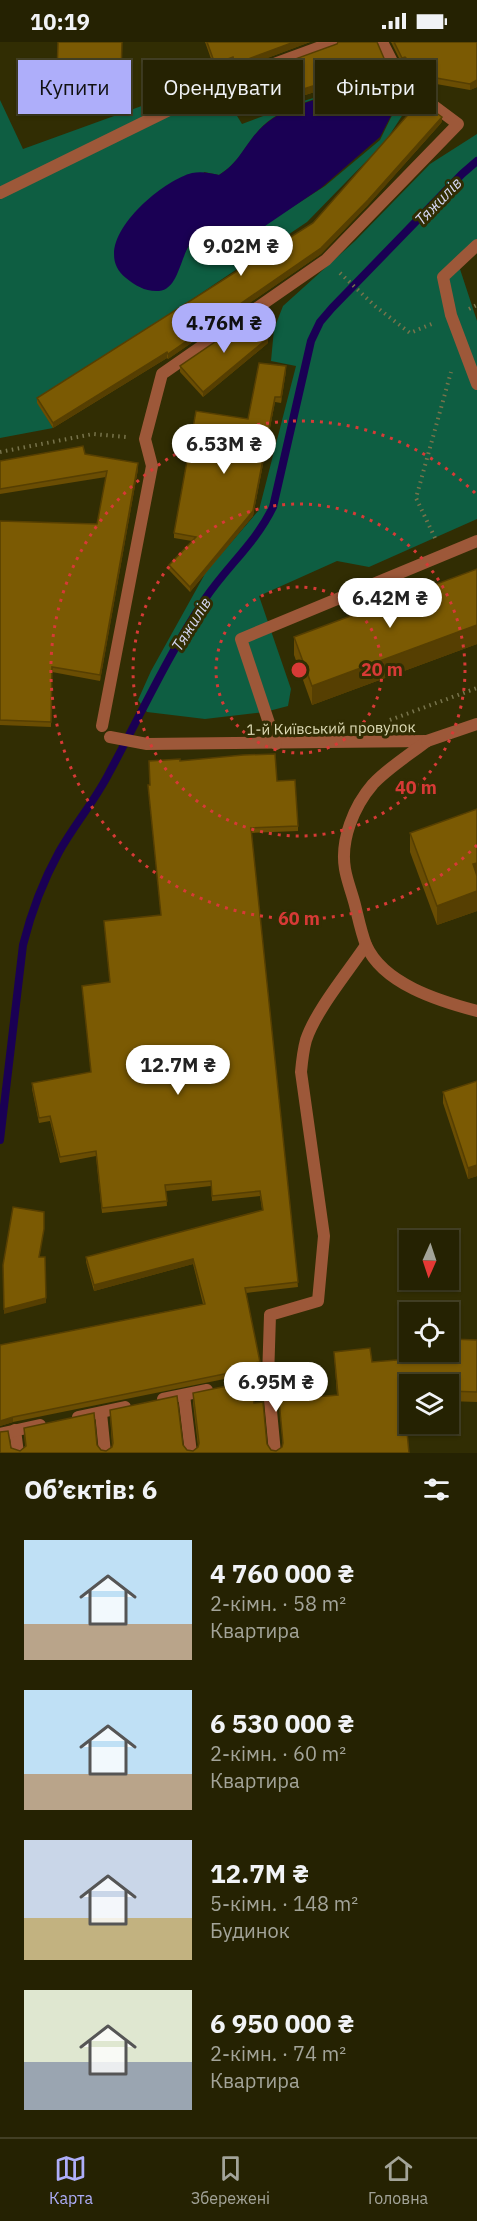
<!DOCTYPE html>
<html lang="uk">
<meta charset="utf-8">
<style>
body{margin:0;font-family:"IBM Plex Sans",sans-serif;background:#312f11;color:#f1f3f6;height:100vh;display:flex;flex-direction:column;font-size:22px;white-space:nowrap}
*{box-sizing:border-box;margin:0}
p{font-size:20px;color:#a3a499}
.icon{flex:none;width:33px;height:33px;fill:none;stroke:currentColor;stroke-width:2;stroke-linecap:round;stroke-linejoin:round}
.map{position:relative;height:1411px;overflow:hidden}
.panel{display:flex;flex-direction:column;background:#252202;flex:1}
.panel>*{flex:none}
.banner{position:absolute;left:18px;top:18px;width:441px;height:54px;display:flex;gap:12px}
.needle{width:39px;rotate:183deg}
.controls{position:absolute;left:399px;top:1188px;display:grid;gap:12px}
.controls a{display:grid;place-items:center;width:60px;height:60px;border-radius:0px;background:#252202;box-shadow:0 2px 4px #0004,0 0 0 2px #423f24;font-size:30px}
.price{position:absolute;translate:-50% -51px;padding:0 14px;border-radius:21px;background:#fff;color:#222;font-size:20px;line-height:39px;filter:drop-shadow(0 2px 3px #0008)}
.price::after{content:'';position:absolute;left:50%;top:36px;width:18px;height:14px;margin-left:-9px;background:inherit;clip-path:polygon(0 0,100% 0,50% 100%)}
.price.on{background:#aeaefa;color:#111}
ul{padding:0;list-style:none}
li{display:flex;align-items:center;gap:18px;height:150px;padding:0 24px}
li span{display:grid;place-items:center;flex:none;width:168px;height:120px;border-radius:0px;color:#555}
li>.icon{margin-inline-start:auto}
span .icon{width:72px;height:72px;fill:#fffc;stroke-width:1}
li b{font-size:26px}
h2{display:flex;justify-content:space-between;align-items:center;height:72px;padding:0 24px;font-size:26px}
.chip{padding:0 21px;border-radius:0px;background:#252202;box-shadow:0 2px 4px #0004,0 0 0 2px #423f24;font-size:21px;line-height:54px}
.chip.on{background:#aeaefa;color:#111}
.status{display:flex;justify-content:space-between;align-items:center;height:42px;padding:0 30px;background:#252202;direction:ltr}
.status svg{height:16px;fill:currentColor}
.tab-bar{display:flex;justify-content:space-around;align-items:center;height:84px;border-top:2px solid #423f24;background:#252202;font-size:16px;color:#a3a499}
.tab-bar a{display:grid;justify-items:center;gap:3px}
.tab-bar .on{color:#aeaefa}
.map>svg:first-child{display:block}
</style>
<div class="status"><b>10:19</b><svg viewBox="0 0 49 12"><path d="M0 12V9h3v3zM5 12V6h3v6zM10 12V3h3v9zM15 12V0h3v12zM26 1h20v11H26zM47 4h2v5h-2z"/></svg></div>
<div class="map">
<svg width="477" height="1411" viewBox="0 0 477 1411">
<rect width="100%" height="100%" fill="#312d03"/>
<g fill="#0e5e42" fill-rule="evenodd">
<path d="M384,35L411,60L385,100L307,180L38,361L53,386L0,396V58L23,107L194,45L226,56L242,82L300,60ZM357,46H379L398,61L380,98L325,144L266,182L257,192L230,195L206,190L195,195L184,211L176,233L204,130L219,133C239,121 244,105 259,88C280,64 326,53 357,46Z"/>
<polygon points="477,92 477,203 458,221 477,279 477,477 369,525 337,519 259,554 291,647 288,664 265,670 205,677 147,670 138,658 151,629 206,530 259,468 296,324 271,319 274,287 283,264 355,199 430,122"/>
</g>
<path fill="#1a0054" d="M357,46H379L397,62L380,95L321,146L249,195C232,198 209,184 196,195C180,207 181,247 159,249C146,250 136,244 126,236C85,203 160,139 192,131C201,129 211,131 219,133C239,121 244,104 259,88C281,64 327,54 357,46Z"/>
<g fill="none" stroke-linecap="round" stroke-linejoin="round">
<path stroke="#1a0054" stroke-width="8" d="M0,1098L23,903C31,871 43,839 59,810C74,783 94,760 108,733C140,674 168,613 205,557C227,524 255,502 273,465L311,299L320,280L332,266L462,132L477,119"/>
<g stroke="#77734b" stroke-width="4" stroke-dasharray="1.5 4.5" stroke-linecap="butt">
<polyline points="340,231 375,264 410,291 434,281"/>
<polyline points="469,267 477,263"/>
<polyline points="0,410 93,392 126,395"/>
<polyline points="435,496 416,456 451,330"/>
<polyline points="390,678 477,646"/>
</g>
<g stroke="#9d5839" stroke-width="12">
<polyline points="0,151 228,39 334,0"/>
<polyline points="477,203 443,235 451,273 477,342"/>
<polyline points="102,684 152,424 145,397 162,332 326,218 458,82 403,41 382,0"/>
<polyline points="110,695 147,702 427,699"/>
<path d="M427,699C409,713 388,726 373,742C354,764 340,798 345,827C347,839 352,851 355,863C358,875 361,890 366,903C383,942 439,959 477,969"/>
<polyline points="276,702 241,597 477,499"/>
<polyline points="236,1343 268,1337"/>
<polyline points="184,1353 191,1411"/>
<polyline points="163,1357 207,1348"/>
<polyline points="101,1371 105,1411"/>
<polyline points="78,1375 125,1365"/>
<polyline points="15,1388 18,1411"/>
<polyline points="0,1392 40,1383"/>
<path d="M275,1411L268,1337L270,1273L318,1259L324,1194L301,1030C302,1019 303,1009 306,998C316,968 348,930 366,903"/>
</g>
<polyline stroke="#9d5839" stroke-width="12" points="427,699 477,682"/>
</g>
<g fill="#6a4d03">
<polygon points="58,0 122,0 121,53 57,52"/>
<polygon points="205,0 310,0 235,28 233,21 215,28"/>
<polygon points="391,0 477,0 477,45 470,48 425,40 405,21 402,22"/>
<polygon points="337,2 386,27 249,71 240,43 240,37"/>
<polygon points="442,80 368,163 321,212 168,317 167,316 53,386 37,361 37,356 313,181"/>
<polygon points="268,301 203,355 180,330 180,324"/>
<polygon points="286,329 281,361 275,360 253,474 190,550 169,528 169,523 192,499 174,496 174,491 248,377"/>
<polygon points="85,412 138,427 100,639 52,630 51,685 0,683 0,479 97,482 106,435 0,452 0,419"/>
<polygon points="477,527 477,602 312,663 294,613 294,595"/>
<polygon points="180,719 277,739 298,784 298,789 251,791 298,1245 246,1251 260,1320 260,1325 249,1327 249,1332 13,1380 0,1384 0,1303 203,1262 193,1222 94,1249 86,1220 86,1215 262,1168 260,1154 212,1159 211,1144 166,1149 167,1164 102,1171 96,1114 60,1121 50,1079 39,1081 32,1047 32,1041 91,1030 82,944 110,941 104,879 161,873 148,743 150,743"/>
<polygon points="477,767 477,869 437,883 410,810 410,791"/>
<polygon points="477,1039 477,1134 468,1137 443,1061 443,1050"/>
<polygon points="451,1297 477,1298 477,1360 448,1359 448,1342 410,1342 410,1357 404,1357 409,1411 0,1411 11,1406 20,1409 25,1404 24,1386 97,1403 101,1408 106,1409 112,1404 110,1368 183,1403 187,1408 193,1409 198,1404 193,1361 193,1351 254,1361 267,1402 271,1408 276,1409 282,1405 283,1404 279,1358 337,1353 334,1310 372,1320 422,1316"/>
</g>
<g fill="#563f02">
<polygon points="294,0 310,0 235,28 235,22"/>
<polygon points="233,15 233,21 215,28 215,22"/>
<polygon points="405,15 405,21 402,22 402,16"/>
<polygon points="386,21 386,27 249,71 249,64"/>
<polygon points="477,38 477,45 470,48 470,42"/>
<polygon points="442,75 442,80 368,163 321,212 168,317 168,312"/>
<polygon points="268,296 268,301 203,355 203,350"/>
<polygon points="167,310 167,316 53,386 53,381"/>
<polygon points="286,324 286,329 281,361 281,355"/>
<polygon points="275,355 275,360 253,474 190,550 190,545"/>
<polygon points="138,421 138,427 100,639 100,633"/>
<polygon points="477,583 477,602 312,663 312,644"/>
<polygon points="477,821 477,840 473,822"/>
<polygon points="477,849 477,869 437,883 437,864"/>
<polygon points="477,1123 477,1134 468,1137 468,1126"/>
<polygon points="193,1217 193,1222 94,1249 94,1243"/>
<polygon points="46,1256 46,1261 4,1272 4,1267"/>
<polygon points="13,1375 13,1380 0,1384 0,1379"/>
</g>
<g fill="#7b5a03" stroke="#563f02" stroke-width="1.5">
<polygon points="58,0 122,0 121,34 57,33"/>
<polygon points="207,0 294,0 235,22 233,15 215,22"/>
<polygon points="338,0 377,0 386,21 249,64 240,37 337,2"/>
<polygon points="394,0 477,0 477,38 470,42 425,34 405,15 402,16"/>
<polygon points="420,59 442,75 368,158 321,206 168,312 167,310 53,381 37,356 313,181"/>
<polygon points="253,274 268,296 203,350 180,324"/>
<polygon points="259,321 286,324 281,355 275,355 253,469 190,545 169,523 196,495 174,491 196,369 248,377"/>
<polygon points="83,404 85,412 138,421 100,633 52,625 51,680 0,678 0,479 97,482 107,429 0,447 0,419"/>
<polygon points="477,527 477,583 312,644 294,595"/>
<polygon points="275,712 277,739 295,738 298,784 251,786 298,1240 245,1246 260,1320 249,1322 249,1327 13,1375 0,1379 0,1303 205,1262 193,1217 94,1243 86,1215 263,1168 260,1149 212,1154 211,1139 165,1143 167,1159 102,1166 96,1109 60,1115 50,1074 39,1076 32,1041 91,1030 82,944 110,940 104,879 161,873 148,743 150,743 149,719 180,717 180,719 243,713"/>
<polygon points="477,767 477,821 473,822 477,834 477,849 437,864 410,791"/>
<polygon points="477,1039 477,1123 468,1126 443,1050"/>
<polygon points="13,1165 44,1170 44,1187 39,1215 45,1215 46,1256 4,1267 3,1223"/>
<polygon points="448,1288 452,1288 451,1297 477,1298 477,1350 448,1349 448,1342 410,1342 410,1347 403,1347 409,1411 0,1411 0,1390 8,1389 11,1406 20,1409 26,1404 24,1386 94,1371 97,1403 101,1408 106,1409 112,1405 113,1401 110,1368 177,1354 183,1403 187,1408 193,1409 198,1405 199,1401 193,1351 251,1339 254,1361 263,1360 267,1402 271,1408 276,1409 282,1405 283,1401 279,1358 338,1353 334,1310 370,1306 372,1320 422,1316 422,1310 448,1310"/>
</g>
<g fill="none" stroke="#d73a36" stroke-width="3" stroke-dasharray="3 6">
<circle cx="299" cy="628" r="83"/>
<circle cx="299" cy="628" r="166"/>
<path d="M477 803A249 249 0 1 1 477 453"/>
</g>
<g text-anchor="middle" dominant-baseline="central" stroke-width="6" stroke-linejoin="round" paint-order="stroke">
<g font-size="15" fill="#dedbb6" stroke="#312d03">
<text transform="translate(331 686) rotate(-1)">1-й Київський провулок</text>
</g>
<g font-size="16" font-style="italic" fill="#d5d6f2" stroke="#312d03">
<text transform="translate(438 159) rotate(-46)">Тяжилів</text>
<text transform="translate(191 582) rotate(-58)">Тяжилів</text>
</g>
</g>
<circle cx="299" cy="628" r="9" fill="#d73a36" stroke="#312d03" stroke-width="3"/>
<g font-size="18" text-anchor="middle" font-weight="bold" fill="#d73a36" stroke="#312d03" stroke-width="6" stroke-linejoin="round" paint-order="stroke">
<text x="382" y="634">20 m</text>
<text x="416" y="752">40 m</text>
<text x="299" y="883">60 m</text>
</g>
</svg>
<div class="controls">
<a><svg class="needle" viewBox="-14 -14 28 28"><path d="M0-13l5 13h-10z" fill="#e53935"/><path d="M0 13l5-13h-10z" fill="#a3a499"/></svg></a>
<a><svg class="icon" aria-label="locate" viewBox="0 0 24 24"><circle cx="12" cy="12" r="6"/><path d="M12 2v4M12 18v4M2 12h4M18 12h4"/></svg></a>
<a><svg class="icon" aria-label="layers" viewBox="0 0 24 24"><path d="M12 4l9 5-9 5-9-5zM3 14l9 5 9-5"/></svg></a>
</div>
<b class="price" style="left:241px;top:235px">9.02M ₴</b>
<b class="price on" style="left:224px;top:312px">4.76M ₴</b>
<b class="price" style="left:224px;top:433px">6.53M ₴</b>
<b class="price" style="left:390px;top:587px">6.42M ₴</b>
<b class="price" style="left:178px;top:1054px">12.7M ₴</b>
<b class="price" style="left:276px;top:1371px">6.95M ₴</b>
<div class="banner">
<a class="chip on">Купити</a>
<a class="chip">Орендувати</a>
<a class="chip">Фільтри</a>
</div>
</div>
<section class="panel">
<h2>Об’єктів: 6<svg class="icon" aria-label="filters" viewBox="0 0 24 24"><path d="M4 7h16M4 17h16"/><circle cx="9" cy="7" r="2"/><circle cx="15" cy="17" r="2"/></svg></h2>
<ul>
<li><span style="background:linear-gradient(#bfe0f5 70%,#b9a48a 0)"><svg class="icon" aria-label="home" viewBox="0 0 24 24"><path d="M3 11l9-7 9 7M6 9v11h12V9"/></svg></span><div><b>4 760 000 ₴</b><p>2-кімн. · 58 m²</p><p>Квартира</p></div></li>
<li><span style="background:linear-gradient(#bfe0f5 70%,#b9a48a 0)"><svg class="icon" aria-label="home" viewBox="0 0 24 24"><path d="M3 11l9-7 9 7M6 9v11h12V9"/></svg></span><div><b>6 530 000 ₴</b><p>2-кімн. · 60 m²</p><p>Квартира</p></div></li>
<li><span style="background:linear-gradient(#c9d6e8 65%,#c2b280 0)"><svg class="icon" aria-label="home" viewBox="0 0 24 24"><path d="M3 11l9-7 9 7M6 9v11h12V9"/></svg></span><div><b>12.7M ₴</b><p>5-кімн. · 148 m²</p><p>Будинок</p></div></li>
<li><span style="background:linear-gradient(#dfe7d0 60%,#9aa5b1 0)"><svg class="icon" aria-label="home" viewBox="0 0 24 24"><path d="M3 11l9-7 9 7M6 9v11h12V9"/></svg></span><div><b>6 950 000 ₴</b><p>2-кімн. · 74 m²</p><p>Квартира</p></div></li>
</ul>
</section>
<nav class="tab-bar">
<a class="on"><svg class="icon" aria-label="map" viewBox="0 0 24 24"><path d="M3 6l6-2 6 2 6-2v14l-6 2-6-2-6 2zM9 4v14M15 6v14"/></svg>Карта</a>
<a><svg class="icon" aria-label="saved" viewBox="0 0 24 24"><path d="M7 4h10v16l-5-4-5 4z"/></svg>Збережені</a>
<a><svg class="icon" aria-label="home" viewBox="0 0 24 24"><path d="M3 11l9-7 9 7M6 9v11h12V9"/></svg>Головна</a>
</nav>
